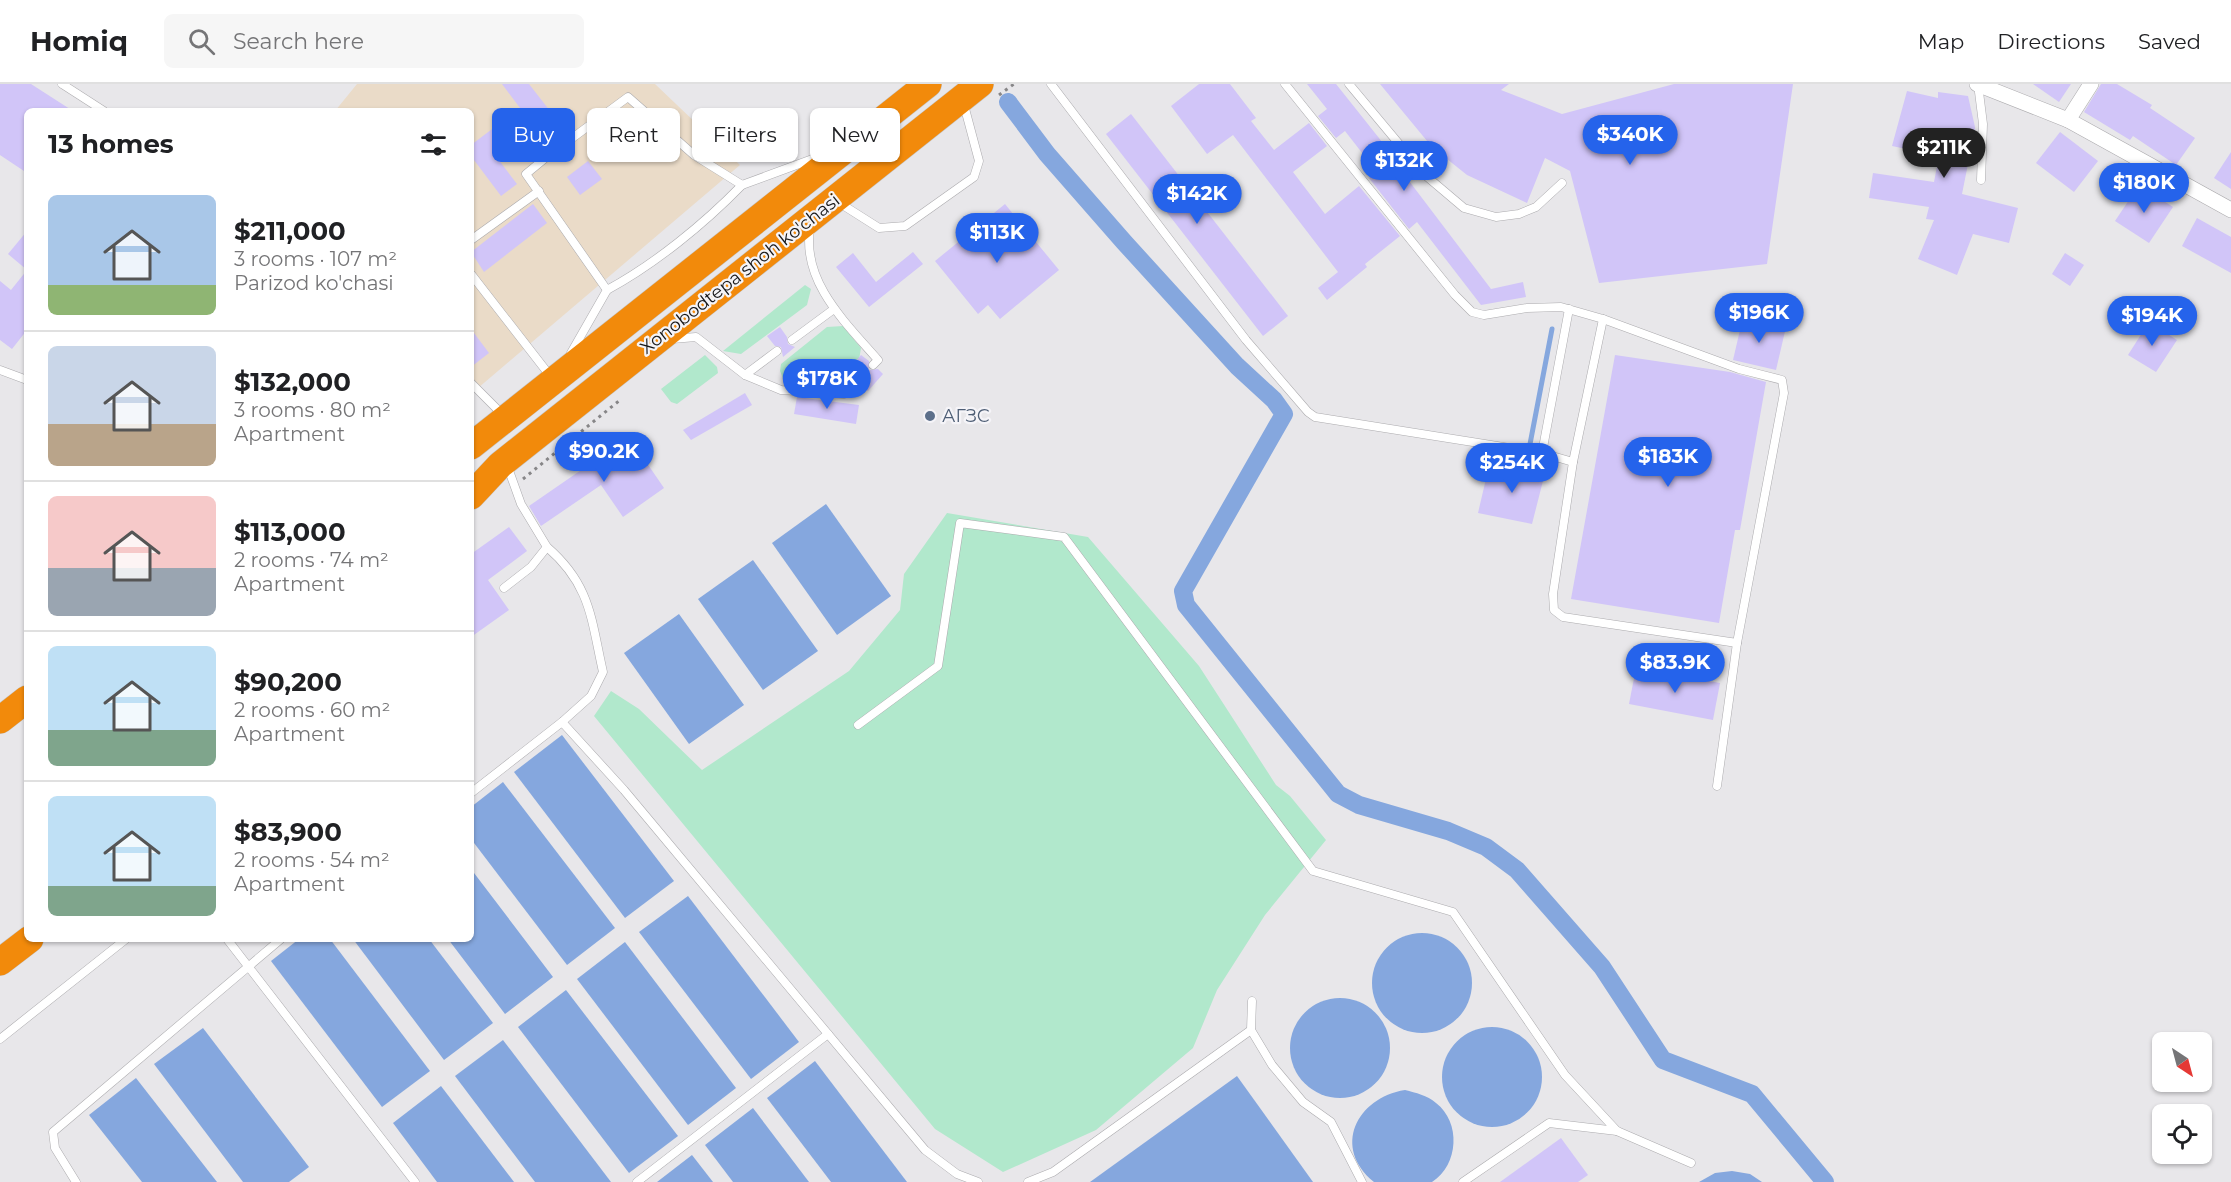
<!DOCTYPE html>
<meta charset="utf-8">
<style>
body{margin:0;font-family:Montserrat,sans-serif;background:#f6f6f6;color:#202124;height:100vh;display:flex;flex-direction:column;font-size:22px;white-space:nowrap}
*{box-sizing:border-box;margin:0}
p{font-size:20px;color:#757577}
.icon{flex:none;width:33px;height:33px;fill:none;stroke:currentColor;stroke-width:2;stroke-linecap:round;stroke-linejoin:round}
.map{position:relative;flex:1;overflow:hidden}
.panel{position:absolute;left:24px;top:24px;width:450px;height:834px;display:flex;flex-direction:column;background:#fff;border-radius:9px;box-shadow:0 2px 4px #0004}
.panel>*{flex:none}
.top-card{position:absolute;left:492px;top:24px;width:570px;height:54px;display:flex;gap:12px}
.needle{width:39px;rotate:144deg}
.tools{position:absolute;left:2152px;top:948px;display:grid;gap:12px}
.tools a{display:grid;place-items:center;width:60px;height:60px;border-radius:9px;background:#fff;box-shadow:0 2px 4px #0004;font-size:30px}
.price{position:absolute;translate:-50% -51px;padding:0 14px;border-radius:21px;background:#2563eb;color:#fff;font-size:20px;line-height:39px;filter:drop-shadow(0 2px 3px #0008)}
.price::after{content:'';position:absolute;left:50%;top:36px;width:18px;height:14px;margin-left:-9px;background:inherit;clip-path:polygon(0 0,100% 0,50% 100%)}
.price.current{background:#222;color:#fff}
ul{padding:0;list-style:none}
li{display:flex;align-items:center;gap:18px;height:150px;padding:0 24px}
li+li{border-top:2px solid #e0e0e0}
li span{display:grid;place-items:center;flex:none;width:168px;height:120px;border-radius:9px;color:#555}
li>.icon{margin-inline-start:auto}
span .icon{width:72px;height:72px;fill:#fffc;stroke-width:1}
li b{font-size:26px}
h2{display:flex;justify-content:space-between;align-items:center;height:72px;padding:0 24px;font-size:26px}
.pill{padding:0 21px;border-radius:9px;background:#fff;box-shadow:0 2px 4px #0004;font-size:21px;line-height:54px}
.pill.current{background:#2563eb;color:#fff}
header{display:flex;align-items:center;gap:36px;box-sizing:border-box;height:84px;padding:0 30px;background:#fff;border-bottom:2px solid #e0e0e0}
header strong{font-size:28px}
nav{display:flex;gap:33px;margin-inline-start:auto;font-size:21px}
.search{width:420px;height:54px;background:#f6f6f6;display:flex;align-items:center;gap:15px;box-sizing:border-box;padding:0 21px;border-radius:9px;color:#757577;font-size:22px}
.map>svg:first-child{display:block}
</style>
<header>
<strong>Homiq</strong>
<div class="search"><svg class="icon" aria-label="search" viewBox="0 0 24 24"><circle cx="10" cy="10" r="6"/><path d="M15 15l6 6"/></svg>Search here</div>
<nav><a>Map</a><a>Directions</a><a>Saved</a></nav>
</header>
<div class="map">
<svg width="2231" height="1098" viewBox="0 0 2231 1098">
<rect width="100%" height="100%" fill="#e8e7ea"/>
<polygon fill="#eadbc8" points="357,0 655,0 740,81 471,310 471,27 335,27"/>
<g fill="#b1e8cc">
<polygon points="805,201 811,205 807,221 741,270 723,267"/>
<polygon points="843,242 861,264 859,276 832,306 784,297 780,287 781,280 827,243"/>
<polygon points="705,271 717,283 718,289 677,320 671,318 661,305"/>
<polygon points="947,429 1088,453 1199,582 1276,701 1290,712 1326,756 1265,831 1217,906 1193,964 1096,1046 1003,1088 935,1045 594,632 611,607 639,625 702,686 849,587 900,526 904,490"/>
</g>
<g fill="#85a7de">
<polygon points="826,420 891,512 837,551 772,459"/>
<polygon points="753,476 818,567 763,606 698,515"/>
<polygon points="679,530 744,621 689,660 624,569"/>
<polygon points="562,651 674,797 625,834 514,688"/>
<polygon points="503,698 615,844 567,881 471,755 471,723"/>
<polygon points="471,785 553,893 505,930 448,855 471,855"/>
<polygon points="688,812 799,958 751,995 639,848"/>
<circle cx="1422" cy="899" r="50"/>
<polygon points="299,855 330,855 430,987 382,1023 271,877"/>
<polygon points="353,855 429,855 493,939 444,976"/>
<polygon points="625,858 736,1004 688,1041 577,895"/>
<polygon points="566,906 678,1052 629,1089 518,943"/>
<circle cx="1340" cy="964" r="50"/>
<circle cx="1492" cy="993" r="50"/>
<polygon points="203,944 309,1083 289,1098 243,1098 154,980"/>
<polygon points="503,956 611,1098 535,1098 455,992"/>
<polygon points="815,977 907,1098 831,1098 767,1014"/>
<polygon points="1237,992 1313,1098 1090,1098"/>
<polygon points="136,994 217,1098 142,1098 89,1031"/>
<polygon points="441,1002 514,1098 437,1098 393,1039"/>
<path d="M1405,1006C1416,1009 1427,1011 1436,1019C1461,1038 1459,1081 1432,1098H1374C1332,1064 1356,1014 1405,1006Z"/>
<polygon points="753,1024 809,1098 733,1098 705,1061"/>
<polygon points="692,1071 713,1098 657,1098"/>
<polygon points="1732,1087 1750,1090 1762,1098 1699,1098 1715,1089"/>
</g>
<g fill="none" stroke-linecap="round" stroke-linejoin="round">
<polyline stroke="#85a7de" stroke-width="5" points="1530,360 1552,245"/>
<polyline stroke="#85a7de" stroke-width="18" points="1008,18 1047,70 1124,158 1237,282 1274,316 1284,330 1183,507 1186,521 1338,710 1359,721 1448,747 1486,763 1517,786 1602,883 1663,976 1752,1010 1825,1098"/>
</g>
<g fill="#d1c5f8">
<polygon points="0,0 31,0 73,27 27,27 27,89 0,71"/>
<polygon points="502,0 529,0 568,50 565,55 568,60 555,71 552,66 546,66 532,48 498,75 517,100 501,112 471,72 471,61 520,24"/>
<polygon points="1199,0 1230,0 1256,34 1251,37 1274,66 1309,39 1327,62 1293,88 1325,130 1359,102 1400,152 1365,180 1367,183 1327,216 1318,204 1338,188 1233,51 1207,70 1171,22"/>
<polygon points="1307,0 1336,0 1402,83 1400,85 1491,205 1523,198 1526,213 1481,221 1417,138 1409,145 1369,94 1377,88 1345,47 1336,54 1318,32 1327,25"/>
<polygon points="1380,0 1509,0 1501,6 1562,30 1674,0 1793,0 1767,180 1599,199 1570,87 1545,74 1527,119 1467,91 1432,63"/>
<polygon points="2033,0 2071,0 2059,18"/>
<polygon points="2101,0 2117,0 2152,21 2150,24 2195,54 2176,81 2133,52 2130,56 2084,28"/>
<polygon points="1907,7 1938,14 1938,8 1968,12 1975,43 1972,75 1969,75 1962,110 2018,124 2009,159 1973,150 1957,191 1918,175 1934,136 1926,135 1929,123 1869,114 1873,89 1934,98 1939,72 1892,62"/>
<polygon points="1131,30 1288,232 1263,252 1106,50"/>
<polygon points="2060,48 2098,77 2074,108 2036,79"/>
<polygon points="2231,68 2231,105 2214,94"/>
<polygon points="588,77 602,95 580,111 567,93"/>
<polygon points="2139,101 2173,123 2149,159 2115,137"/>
<polygon points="533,120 547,139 484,188 471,168"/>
<polygon points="1005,120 1059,186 1000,235 988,221 978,230 935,177"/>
<polygon points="2197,134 2231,153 2231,189 2182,162"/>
<polygon points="27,147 27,186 8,170"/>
<polygon points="913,168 923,180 869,223 836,183 853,169 876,198"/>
<polygon points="2065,169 2084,181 2070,202 2052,190"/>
<polygon points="27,186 27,246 12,265 0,256 0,197 11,206"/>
<polygon points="1743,233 1786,243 1776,286 1733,276"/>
<polygon points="2149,238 2177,256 2156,288 2128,271"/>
<polygon points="780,243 787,253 788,260 795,263 783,273 781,263 775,262 767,252"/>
<polygon points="471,245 489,269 471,283"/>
<polygon points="861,271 869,277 869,286 878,285 883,290 868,307 862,302 862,294 853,294 846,288"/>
<polygon points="1615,271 1730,288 1766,298 1740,446 1735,446 1719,539 1571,515"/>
<polygon points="745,309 752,321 691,356 683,346"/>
<polygon points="797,313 859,321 856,340 794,330"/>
<polygon points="629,353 664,404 623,433 601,401 541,442 529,422"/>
<polygon points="1489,382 1524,391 1526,384 1545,389 1532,440 1478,429"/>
<polygon points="509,443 527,467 488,496 509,526 471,553 471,470"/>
<polygon points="1636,584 1720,599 1713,636 1629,620"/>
<polygon points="1561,1054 1588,1091 1578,1098 1500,1098"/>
</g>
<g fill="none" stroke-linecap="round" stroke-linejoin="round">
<defs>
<g id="lane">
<polyline points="62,0 104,27"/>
<polyline points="1051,0 1246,256 1308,328 1315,333 1542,369 1573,378 1603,235 1561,223 1527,224 1484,231 1472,228 1455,211 1285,0"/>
<polyline points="1349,0 1425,91 1464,124 1496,133 1519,130 1536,123 1562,99"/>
<polyline points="1978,0 1983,40 1981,96"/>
<polyline points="571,55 628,13 694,71 742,101 818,73"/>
<polyline points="549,71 526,90 607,206 571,269"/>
<polyline points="838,118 879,144 905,142 974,93 979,77 964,21"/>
<path d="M810,145C802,198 845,238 878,276L873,281"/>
<polyline points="471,156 539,107"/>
<polyline points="471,190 551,293"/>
<path d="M607,206C655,180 704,140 742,101"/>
<polyline points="1603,235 1739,285 1782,296 1784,309 1737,559 1717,702"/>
<polyline points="672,255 696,253 745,291 781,306 844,310 858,298"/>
<polyline points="792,256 834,225"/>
<polyline points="0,286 27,296"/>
<polyline points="745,291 777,267"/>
<polyline points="471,299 503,331"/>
<polyline points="1542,369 1569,225"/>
<polyline points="1573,378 1553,510 1554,526 1563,533 1737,559"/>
<path d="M547,463C591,501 591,535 603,588L591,612L562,638"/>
<polyline points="504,504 531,483 547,463 521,420 507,381"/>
<polyline points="858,641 938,582 960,439 1064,453 1313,787 1453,828 1565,991 1617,1047 1691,1079"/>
<polyline points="471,709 562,638 624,706 925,1066 957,1090 978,1098"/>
<polyline points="227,855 415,1098"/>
<polyline points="1252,917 1251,946 1272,981 1303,1018 1331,1038 1362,1098"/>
<polyline points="0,955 126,855"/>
<polyline points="76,1098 55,1064 53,1048 281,855"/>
<polyline points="637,1098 828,950"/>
<polyline points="1028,1098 1053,1088 1251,946"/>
<polyline points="1463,1098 1549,1039 1617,1047"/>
</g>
<g id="street">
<polyline points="1977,0 2068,36 2231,126"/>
<polyline points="2068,36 2091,0"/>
</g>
<g id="highway">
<polyline points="471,362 928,0"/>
<polyline points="471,412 500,381 980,0"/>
<polyline points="0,636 27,615"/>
<polyline points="0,878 30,855"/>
</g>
</defs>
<use href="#lane" stroke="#acabae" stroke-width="9"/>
<use href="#street" stroke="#acabae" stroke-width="16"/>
<use href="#highway" stroke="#c3c3c3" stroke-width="28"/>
<g stroke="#878688" stroke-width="3" stroke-dasharray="3 4.5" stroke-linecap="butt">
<polyline points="999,11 1014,0"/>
<polyline points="523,395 620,316"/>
</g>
<use href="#lane" stroke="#fff" stroke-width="8"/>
<use href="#street" stroke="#fff" stroke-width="15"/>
<use href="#highway" stroke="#f28a0b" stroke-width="27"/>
</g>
<circle fill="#5c6f8a" stroke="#f5f4f8" stroke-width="2" cx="930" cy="332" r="6"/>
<g text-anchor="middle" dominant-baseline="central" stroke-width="4.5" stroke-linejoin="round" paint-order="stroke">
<g font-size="18" fill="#181819" stroke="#f5f4f8">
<text transform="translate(740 190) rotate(-38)">Xonobodtepa shoh ko'chasi</text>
</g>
<g font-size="18" fill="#4e5e75" stroke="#f5f4f8" text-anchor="start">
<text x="942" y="332">АГЗС</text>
</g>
</g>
</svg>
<div class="tools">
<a><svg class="needle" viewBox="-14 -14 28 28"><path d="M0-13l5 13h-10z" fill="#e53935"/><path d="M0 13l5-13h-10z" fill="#757577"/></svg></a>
<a><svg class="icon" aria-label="locate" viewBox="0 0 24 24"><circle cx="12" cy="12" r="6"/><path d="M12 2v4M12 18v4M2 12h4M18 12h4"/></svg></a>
</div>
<b class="price" style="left:1630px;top:82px">$340K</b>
<b class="price current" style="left:1944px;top:95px">$211K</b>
<b class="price" style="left:1404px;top:108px">$132K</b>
<b class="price" style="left:2144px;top:130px">$180K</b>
<b class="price" style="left:1197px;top:141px">$142K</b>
<b class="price" style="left:997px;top:180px">$113K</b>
<b class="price" style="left:1759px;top:260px">$196K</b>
<b class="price" style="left:2152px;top:263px">$194K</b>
<b class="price" style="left:827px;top:326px">$178K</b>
<b class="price" style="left:604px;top:399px">$90.2K</b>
<b class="price" style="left:1668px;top:404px">$183K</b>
<b class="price" style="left:1512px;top:410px">$254K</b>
<b class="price" style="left:1675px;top:610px">$83.9K</b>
<div class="top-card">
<a class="pill current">Buy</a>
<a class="pill">Rent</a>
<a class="pill">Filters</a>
<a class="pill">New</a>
</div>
<section class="panel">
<h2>13 homes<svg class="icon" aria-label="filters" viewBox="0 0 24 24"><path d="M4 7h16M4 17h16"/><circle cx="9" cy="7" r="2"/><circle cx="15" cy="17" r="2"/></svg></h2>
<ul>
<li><span style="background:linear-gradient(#a9c7e8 75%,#8fb573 0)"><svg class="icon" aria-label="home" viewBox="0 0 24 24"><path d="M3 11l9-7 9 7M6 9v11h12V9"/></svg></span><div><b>$211,000</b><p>3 rooms · 107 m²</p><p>Parizod ko'chasi</p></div></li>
<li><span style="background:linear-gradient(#c9d6e8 65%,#b9a48a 0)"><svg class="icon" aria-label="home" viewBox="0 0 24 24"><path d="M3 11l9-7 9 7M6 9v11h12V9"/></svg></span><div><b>$132,000</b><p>3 rooms · 80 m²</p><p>Apartment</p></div></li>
<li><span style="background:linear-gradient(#f6c9c9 60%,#9aa5b1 0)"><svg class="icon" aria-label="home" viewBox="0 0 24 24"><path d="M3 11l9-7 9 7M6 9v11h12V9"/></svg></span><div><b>$113,000</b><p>2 rooms · 74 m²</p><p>Apartment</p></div></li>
<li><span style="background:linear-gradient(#bfe0f5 70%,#7fa58c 0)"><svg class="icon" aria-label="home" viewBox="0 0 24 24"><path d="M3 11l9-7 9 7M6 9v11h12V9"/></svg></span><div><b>$90,200</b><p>2 rooms · 60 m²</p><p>Apartment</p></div></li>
<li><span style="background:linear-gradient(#bfe0f5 75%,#7fa58c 0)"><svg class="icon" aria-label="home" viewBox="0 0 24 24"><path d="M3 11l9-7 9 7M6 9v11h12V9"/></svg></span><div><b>$83,900</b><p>2 rooms · 54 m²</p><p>Apartment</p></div></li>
</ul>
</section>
</div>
